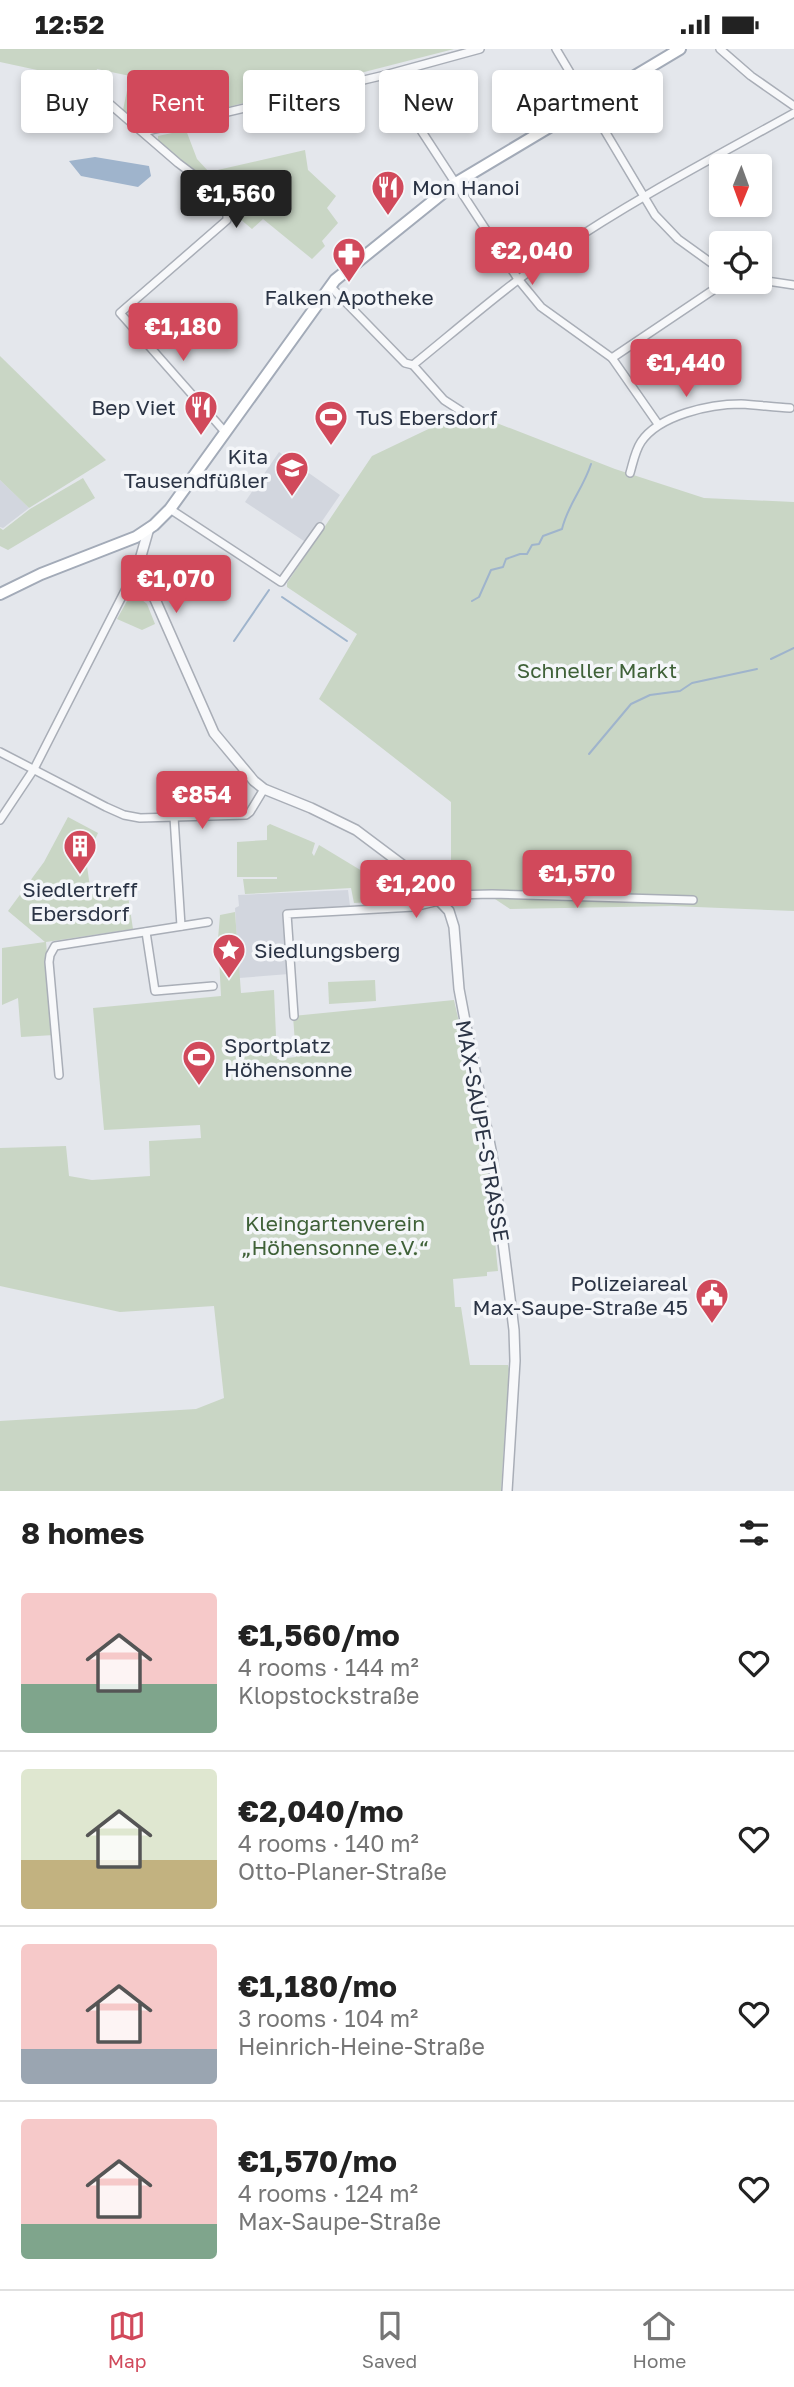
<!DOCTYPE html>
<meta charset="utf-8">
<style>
body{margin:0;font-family:"Golos Text",sans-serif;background:#f2f2f2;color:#222;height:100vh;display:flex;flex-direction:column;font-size:26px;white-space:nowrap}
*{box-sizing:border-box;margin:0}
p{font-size:23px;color:#767676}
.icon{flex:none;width:38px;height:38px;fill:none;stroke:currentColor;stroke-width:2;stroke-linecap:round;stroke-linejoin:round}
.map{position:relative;height:1442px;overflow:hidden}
.sheet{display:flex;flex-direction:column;background:#fff;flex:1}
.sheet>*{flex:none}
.top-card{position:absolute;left:21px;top:21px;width:752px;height:63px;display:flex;gap:14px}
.needle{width:46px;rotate:181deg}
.tools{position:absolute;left:709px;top:105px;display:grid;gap:14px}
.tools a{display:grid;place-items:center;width:63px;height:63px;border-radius:7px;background:#fff;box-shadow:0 4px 10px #0003;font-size:35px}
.price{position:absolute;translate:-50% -60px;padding:0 16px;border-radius:7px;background:#d1495b;color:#fff;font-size:23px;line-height:46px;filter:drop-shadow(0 2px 4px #0008)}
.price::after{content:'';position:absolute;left:50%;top:42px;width:21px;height:16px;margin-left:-10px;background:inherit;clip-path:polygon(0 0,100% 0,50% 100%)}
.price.on{background:#222;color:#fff}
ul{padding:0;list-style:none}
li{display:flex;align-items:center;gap:21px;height:175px;padding:0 21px}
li+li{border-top:2px solid #e0e0e0}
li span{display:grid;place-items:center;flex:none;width:196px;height:140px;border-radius:7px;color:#555}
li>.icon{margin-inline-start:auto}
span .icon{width:84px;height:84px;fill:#fffc;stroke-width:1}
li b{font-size:30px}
h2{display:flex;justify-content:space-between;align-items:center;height:84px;padding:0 21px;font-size:30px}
.tag{padding:0 24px;border-radius:7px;background:#fff;box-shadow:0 4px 10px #0003;font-size:24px;line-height:63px}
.tag.on{background:#d1495b;color:#fff}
.status{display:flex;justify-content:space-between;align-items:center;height:49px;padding:0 35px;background:#fff;direction:ltr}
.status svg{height:19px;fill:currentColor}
.tabs{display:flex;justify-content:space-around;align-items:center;height:98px;border-top:2px solid #e0e0e0;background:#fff;font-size:19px;color:#767676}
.tabs a{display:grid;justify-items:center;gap:4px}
.tabs .on{color:#d1495b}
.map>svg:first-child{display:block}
</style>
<div class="status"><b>12:52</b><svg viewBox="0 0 49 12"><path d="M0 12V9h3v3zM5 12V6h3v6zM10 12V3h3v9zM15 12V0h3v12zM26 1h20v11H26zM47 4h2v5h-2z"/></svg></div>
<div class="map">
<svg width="794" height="1442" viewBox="0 0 794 1442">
<rect width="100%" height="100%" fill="#e4e7ec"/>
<g fill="#d2d6de">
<polygon points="279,403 340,446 307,494 245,453"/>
<polygon points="0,431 29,459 3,479 0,478"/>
<polygon points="348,841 350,857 284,861 289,925 239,929 235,859 239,857 238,846"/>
</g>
<g fill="#c9d6c5">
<polygon points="0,0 454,0 189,68 142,78 123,61 130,27 97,20 93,37 65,27 0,13"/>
<polygon points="186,81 197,110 209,123 305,101 308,121 336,147 327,159 338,174 322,192 325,197 312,210 263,170 252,180 233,164 222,141 187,117 158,92 158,87"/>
<polygon points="0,307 106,411 29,459 0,431"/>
<polygon points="466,362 615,420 704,449 794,453 794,862 672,857 510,860 489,846 443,850 423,822 445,821 451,840 451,753 319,650 357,585 287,538 287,534 372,407"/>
<polygon points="83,429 95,449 8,501 0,497 0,479 3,481 30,460"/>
<polygon points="132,543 147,555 155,575 142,581 117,570"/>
<polygon points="68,768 98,784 86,810 91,845 128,847 133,880 46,893 54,986 21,988 18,949 2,956 2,899 45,893 8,862 44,813"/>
<polygon points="270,775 315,794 312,804 314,807 319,796 372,828 372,853 354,854 351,839 245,845 243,830 277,830 277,828 237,828 237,793 267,791 267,777"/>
<polygon points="235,863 241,944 274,941 277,1010 296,1008 293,967 454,951 484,1085 498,1222 487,1223 487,1227 453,1230 455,1258 461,1258 470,1316 508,1316 509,1320 501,1442 0,1442 0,1372 196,1360 224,1349 214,1257 120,1263 0,1237 0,1099 66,1097 69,1127 92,1131 150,1127 149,1092 201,1089 200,1076 104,1081 93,959 221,947 218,890 220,866"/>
<polygon points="375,931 376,952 329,955 328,933"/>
</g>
<polygon fill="#9fb4cc" points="95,108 149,117 151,127 138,138 81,127 69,112"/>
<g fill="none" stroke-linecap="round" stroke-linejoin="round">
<g stroke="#9fb4cc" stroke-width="2">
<polyline points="282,548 347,592"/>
<path d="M472,552L479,548L491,521L503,518L506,510L520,505H527L532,496L539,495L543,487L562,480C568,455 583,440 591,415"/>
<polyline points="234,592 269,541"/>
<polyline points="771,610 794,599"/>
<polyline points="589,705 631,655 650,646 680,642 692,634 757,620"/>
</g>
<defs>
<g id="minor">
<polyline points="556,0 655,166 678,190 721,221"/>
<polyline points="720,0 751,27 794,57"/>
<polyline points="385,26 518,230 541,258 612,309 658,375"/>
<polyline points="82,31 178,114 218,144 227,156 227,171 120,264 225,383"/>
<polyline points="143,83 385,26 480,0"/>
<polyline points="760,231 794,236"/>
<polyline points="330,237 405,314 413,316 444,351 461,362"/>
<polyline points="612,309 725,233"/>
<path d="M413,316C461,277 508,236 559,201C634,150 715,108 794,64"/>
<path d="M630,424C633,414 635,402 641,393C659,366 710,355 741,355C757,356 774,358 790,359"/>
<polyline points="170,460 281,533 320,478"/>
<polyline points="0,703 106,758 124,766 140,769 246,766 250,763 264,740"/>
<polyline points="174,768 181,877"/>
<polyline points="0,771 34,720 139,514"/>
<polyline points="146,883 155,942 213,937"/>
<polyline points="294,967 287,865 414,858 439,852 452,846 492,845 693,851"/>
<polyline points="59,1026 49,913 50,906 55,897 208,873"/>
</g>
<polyline id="tertiary" points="149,479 139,514 214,684 254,732 264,740 311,759 356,781 412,823 449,862 454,878 459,940 466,977 492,1106 514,1281 515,1312 507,1442"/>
<polyline id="primary" points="0,545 41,525 136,488 154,476 170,460 335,231 454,135 680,0"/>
</defs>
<use href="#minor" stroke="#a9aeb7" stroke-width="10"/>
<use href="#tertiary" stroke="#a9aeb7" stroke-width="12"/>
<use href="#primary" stroke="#a3abb8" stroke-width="14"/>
<use href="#minor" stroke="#f7f8fa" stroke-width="7"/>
<use href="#tertiary" stroke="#f7f8fa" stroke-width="9"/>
<use href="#primary" stroke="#fff" stroke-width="10"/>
</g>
<defs>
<symbol id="restaurant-pin" viewBox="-11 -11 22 30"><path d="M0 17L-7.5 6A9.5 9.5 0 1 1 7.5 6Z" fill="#d1495b" stroke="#f4f6f9"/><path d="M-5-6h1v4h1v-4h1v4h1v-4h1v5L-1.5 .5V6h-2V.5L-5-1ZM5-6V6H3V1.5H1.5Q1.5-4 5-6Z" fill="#fff"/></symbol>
<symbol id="pharmacy-pin" viewBox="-11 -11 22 30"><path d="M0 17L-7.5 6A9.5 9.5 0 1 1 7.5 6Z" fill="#d1495b" stroke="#f4f6f9"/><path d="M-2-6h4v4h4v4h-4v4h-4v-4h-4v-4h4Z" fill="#fff"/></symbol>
<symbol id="stadium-pin" viewBox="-11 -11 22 30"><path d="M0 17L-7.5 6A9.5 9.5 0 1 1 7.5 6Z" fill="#d1495b" stroke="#f4f6f9"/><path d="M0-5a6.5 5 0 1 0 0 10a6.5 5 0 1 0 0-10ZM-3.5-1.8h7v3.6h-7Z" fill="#fff"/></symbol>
<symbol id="school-pin" viewBox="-11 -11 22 30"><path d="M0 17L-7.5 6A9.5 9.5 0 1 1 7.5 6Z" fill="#d1495b" stroke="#f4f6f9"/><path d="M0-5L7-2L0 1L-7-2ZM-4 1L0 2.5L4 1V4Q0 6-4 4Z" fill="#fff"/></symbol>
<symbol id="building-pin" viewBox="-11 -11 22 30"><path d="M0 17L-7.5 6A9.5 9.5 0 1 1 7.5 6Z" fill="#d1495b" stroke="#f4f6f9"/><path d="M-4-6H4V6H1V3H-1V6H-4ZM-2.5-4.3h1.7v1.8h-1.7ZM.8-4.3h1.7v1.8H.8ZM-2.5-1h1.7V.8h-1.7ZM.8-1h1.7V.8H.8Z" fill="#fff"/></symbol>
<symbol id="sight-pin" viewBox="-11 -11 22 30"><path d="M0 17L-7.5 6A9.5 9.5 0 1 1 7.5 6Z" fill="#d1495b" stroke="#f4f6f9"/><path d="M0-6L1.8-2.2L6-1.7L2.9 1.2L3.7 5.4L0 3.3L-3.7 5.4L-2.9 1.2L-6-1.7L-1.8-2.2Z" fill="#fff"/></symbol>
<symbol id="civic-pin" viewBox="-11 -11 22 30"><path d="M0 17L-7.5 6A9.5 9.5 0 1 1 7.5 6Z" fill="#d1495b" stroke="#f4f6f9"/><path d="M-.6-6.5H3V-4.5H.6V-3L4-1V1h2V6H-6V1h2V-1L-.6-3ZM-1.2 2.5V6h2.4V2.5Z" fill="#fff"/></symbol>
</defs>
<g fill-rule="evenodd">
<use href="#restaurant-pin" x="369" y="119" width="38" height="52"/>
<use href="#pharmacy-pin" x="330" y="186" width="38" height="52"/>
<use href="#restaurant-pin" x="182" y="339" width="38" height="52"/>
<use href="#stadium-pin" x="312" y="349" width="38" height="52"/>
<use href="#school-pin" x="273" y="400" width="38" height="52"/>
<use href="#building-pin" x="61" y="778" width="38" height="52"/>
<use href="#sight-pin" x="210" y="882" width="38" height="52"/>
<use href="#stadium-pin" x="180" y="989" width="38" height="52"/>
<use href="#civic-pin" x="693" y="1227" width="38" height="52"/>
</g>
<g text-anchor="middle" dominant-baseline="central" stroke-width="7" stroke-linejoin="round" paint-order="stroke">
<g font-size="21" fill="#2b3445" stroke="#f4f6f9" text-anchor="start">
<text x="412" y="138">Mon Hanoi</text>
<text x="349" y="248" text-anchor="middle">Falken Apotheke</text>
<text x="176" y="358" text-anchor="end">Bep Viet</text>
<text x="356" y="368">TuS Ebersdorf</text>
<text x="268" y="407" text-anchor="end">Kita<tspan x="268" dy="24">Tausendfüßler</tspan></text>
<text x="80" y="840" text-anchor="middle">Siedlertreff<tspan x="80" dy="24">Ebersdorf</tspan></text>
<text x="254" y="901">Siedlungsberg</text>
<text x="224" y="996">Sportplatz<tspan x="224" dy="24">Höhensonne</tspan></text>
<text x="688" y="1234" text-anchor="end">Polizeiareal<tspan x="688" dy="24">Max-Saupe-Straße 45</tspan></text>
</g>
<g font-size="21" fill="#3f6138" stroke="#f4f6f9">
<text x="597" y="621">Schneller Markt</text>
<text x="335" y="1174">Kleingartenverein<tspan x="335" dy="24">„Höhensonne e.V.“</tspan></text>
</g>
<g font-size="21" fill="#2b3445" stroke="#f4f6f9">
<text transform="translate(483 1082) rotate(80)">MAX-SAUPE-STRASSE</text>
</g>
</g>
</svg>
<div class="tools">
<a><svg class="needle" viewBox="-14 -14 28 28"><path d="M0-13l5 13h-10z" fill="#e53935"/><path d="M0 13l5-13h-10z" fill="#767676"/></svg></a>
<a><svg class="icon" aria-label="locate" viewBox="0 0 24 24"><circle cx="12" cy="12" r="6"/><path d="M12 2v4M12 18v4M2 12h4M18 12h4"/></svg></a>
</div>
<b class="price on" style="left:236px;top:181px">€1,560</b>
<b class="price" style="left:532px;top:238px">€2,040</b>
<b class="price" style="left:183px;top:314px">€1,180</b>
<b class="price" style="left:686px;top:350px">€1,440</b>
<b class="price" style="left:176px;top:566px">€1,070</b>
<b class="price" style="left:202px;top:782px">€854</b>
<b class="price" style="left:577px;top:861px">€1,570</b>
<b class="price" style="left:416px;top:871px">€1,200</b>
<div class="top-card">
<a class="tag">Buy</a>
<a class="tag on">Rent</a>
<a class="tag">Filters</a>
<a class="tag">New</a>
<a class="tag">Apartment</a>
</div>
</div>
<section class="sheet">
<h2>8 homes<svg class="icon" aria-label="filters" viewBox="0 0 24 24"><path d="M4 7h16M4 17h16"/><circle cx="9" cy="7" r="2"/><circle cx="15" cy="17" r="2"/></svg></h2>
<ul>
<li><span style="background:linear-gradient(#f6c9c9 65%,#7fa58c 0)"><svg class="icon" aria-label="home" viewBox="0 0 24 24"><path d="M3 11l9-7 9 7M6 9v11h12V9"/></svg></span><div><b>€1,560/mo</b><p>4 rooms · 144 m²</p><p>Klopstockstraße</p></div><svg class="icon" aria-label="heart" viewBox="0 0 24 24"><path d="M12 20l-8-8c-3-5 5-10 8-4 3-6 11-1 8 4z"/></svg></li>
<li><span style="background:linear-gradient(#dfe7d0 65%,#c2b280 0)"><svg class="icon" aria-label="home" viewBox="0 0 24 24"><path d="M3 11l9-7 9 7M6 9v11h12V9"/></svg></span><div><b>€2,040/mo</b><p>4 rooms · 140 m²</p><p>Otto-Planer-Straße</p></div><svg class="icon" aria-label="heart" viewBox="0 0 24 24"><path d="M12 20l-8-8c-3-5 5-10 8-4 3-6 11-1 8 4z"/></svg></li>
<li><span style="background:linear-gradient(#f6c9c9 75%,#9aa5b1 0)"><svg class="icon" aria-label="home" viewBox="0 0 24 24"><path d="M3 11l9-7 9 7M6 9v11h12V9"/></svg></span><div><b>€1,180/mo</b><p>3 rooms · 104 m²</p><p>Heinrich-Heine-Straße</p></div><svg class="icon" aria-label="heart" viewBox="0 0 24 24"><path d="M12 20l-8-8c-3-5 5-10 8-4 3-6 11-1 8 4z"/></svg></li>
<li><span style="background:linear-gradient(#f6c9c9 75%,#7fa58c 0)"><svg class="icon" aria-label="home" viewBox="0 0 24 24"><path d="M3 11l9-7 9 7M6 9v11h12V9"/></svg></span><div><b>€1,570/mo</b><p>4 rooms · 124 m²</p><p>Max-Saupe-Straße</p></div><svg class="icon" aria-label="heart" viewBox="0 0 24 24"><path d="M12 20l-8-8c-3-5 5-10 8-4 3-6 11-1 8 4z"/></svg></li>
</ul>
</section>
<nav class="tabs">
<a class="on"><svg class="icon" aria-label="map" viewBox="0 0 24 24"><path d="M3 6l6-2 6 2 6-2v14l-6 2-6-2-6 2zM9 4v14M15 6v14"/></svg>Map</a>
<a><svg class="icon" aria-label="saved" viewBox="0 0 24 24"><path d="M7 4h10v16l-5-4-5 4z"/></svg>Saved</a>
<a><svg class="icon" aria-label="home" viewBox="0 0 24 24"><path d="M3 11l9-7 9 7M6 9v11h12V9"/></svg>Home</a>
</nav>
